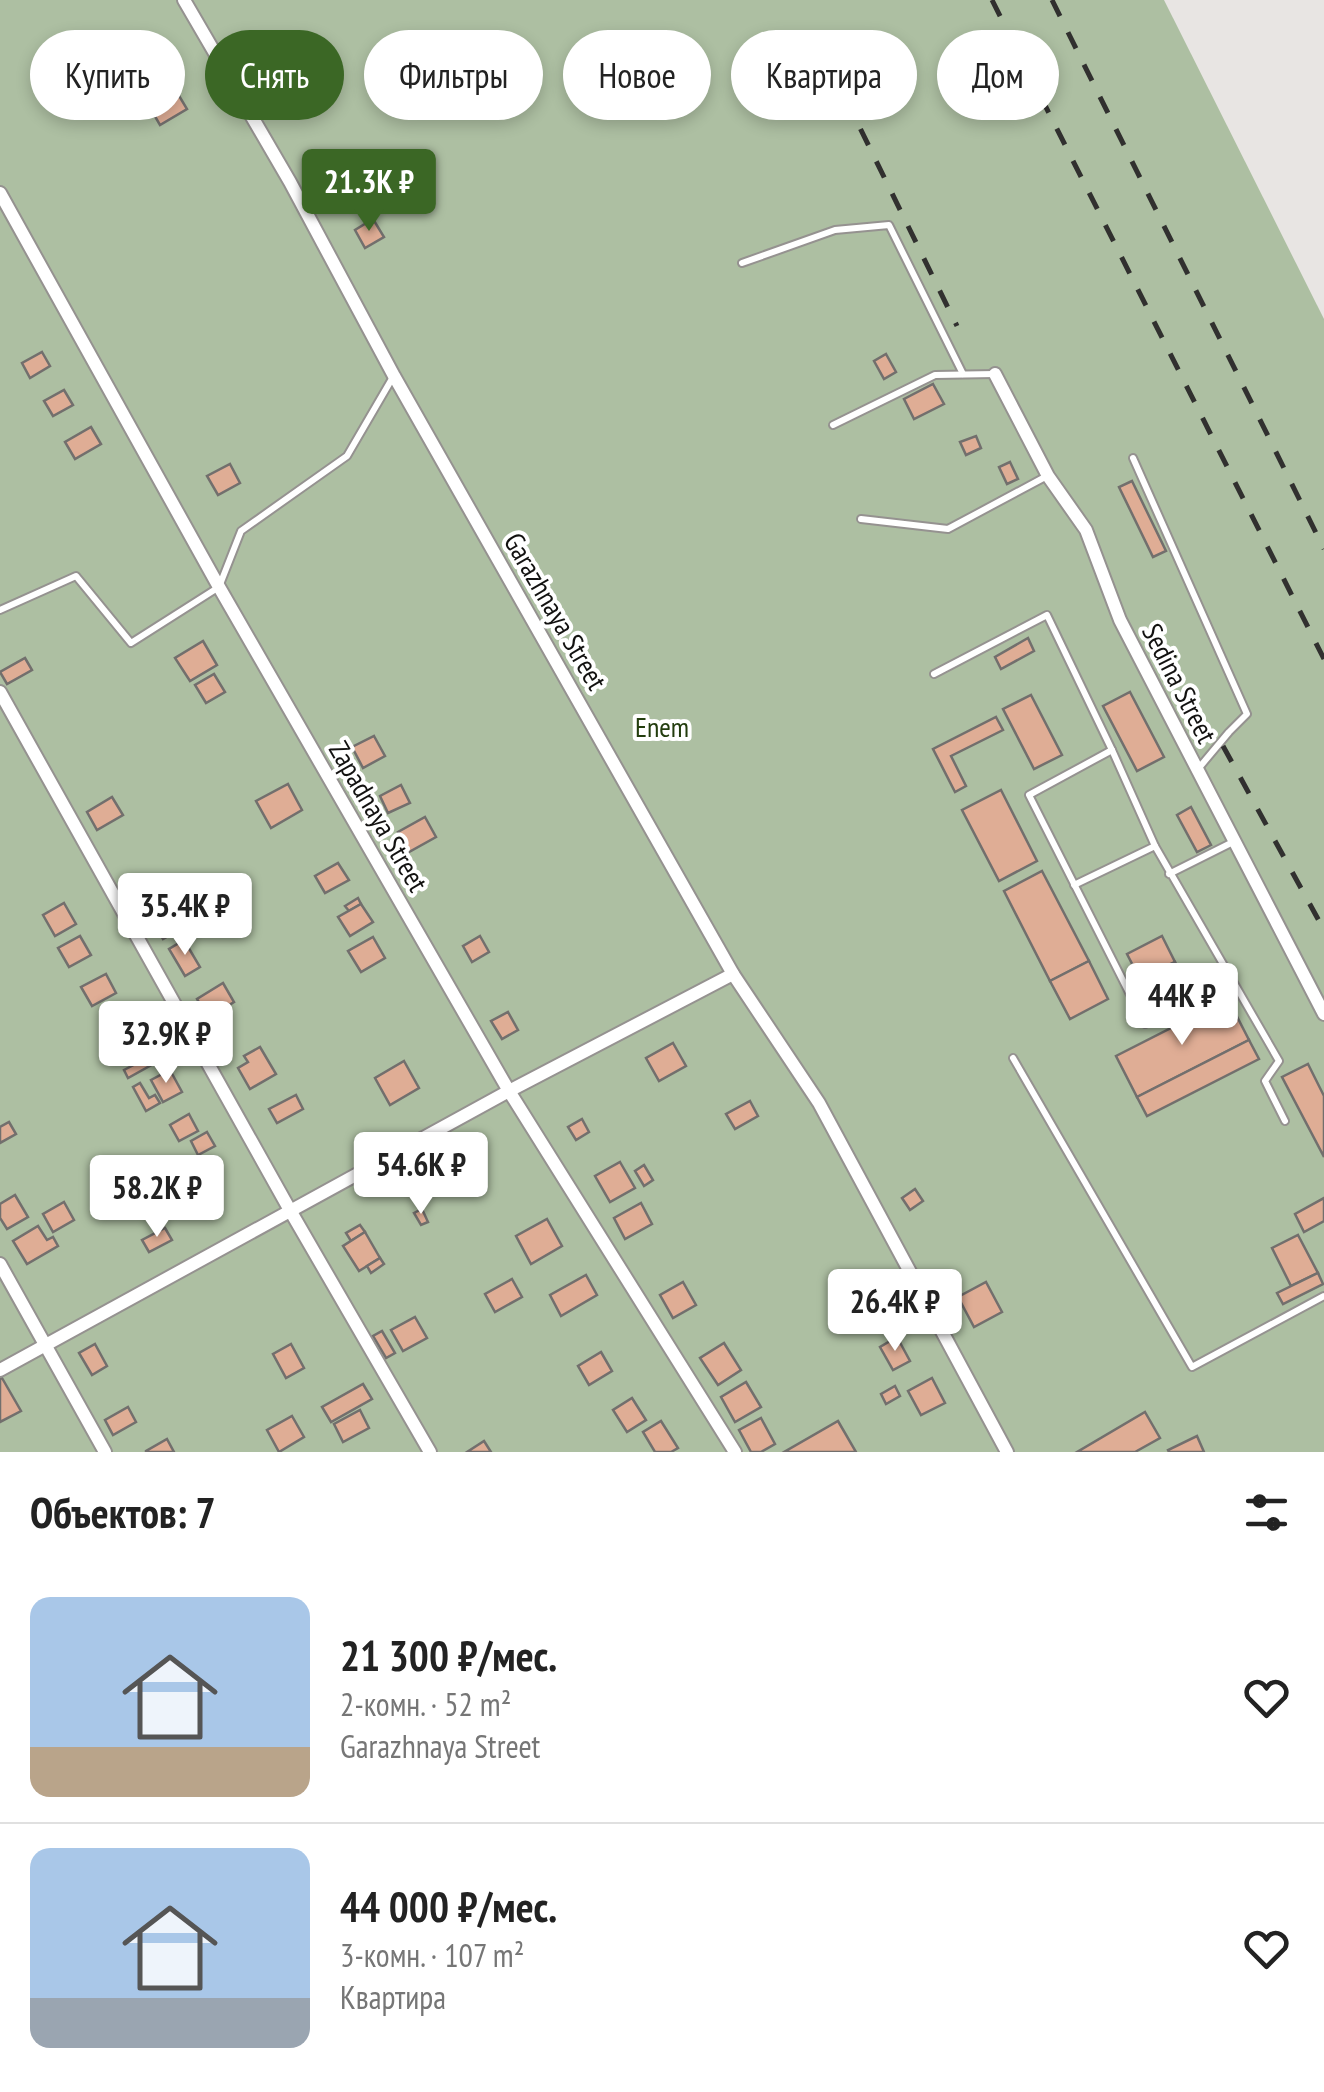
<!DOCTYPE html>
<html lang="ru">
<meta charset="utf-8">
<style>
body{margin:0;font-family:"PT Sans Narrow",sans-serif;background:#f6f6f6;color:#222;height:100vh;display:flex;flex-direction:column;font-size:38px;white-space:nowrap}
*{box-sizing:border-box;margin:0}
p{font-size:32px;color:#767676}
.icon{flex:none;width:55px;height:55px;fill:none;stroke:currentColor;stroke-width:2;stroke-linecap:round;stroke-linejoin:round}
.map{position:relative;height:1452px;overflow:hidden}
.panel{display:flex;flex-direction:column;background:#fff;flex:1}
.panel>*{flex:none}
.banner{position:absolute;left:30px;top:30px;width:1265px;height:90px;display:flex;gap:20px}
.price{position:absolute;translate:-50% -85px;padding:0 22px;border-radius:10px;background:#fff;color:#222;font-size:32px;line-height:65px;filter:drop-shadow(0 2px 5px #0008)}
.price::after{content:'';position:absolute;left:50%;top:60px;width:30px;height:22px;margin-left:-15px;background:inherit;clip-path:polygon(0 0,100% 0,50% 100%)}
.price.selected{background:#3b6725;color:#fff}
ul{padding:0;list-style:none}
li{display:flex;align-items:center;gap:30px;height:250px;padding:0 30px}
li+li{border-top:2px solid #e0e0e0}
li span{display:grid;place-items:center;flex:none;width:280px;height:200px;border-radius:20px;color:#555}
li>.icon{margin-inline-start:auto}
span .icon{width:120px;height:120px;fill:#fffc;stroke-width:1}
li b{font-size:42px}
h2{display:flex;justify-content:space-between;align-items:center;height:120px;padding:0 30px;font-size:42px}
.pill{padding:0 35px;border-radius:45px;background:#fff;box-shadow:0 5px 15px #0003;font-size:35px;line-height:90px}
.pill.selected{background:#3b6725;color:#fff}
.map>svg:first-child{display:block}
</style>
<div class="map">
<svg width="1324" height="1452" viewBox="0 0 1324 1452">
<rect width="100%" height="100%" fill="#e8e5e3"/>
<polygon fill="#adbfa2" points="0,0 1164,0 1324,319 1324,1452 0,1452"/>
<g fill="#dfad95" stroke="#726f6d" stroke-width="2.5">
<polygon points="169,79 187,109 160,125 142,94"/>
<polygon points="373,219 384,237 365,248 355,230"/>
<polygon points="42,352 50,366 30,378 22,363"/>
<polygon points="886,354 896,372 884,379 874,361"/>
<polygon points="933,384 944,404 914,419 904,399"/>
<polygon points="64,390 73,405 53,416 44,401"/>
<polygon points="91,427 101,444 75,459 65,442"/>
<polygon points="976,436 981,448 966,455 960,442"/>
<polygon points="1010,462 1018,479 1007,484 999,467"/>
<polygon points="230,464 240,483 218,495 207,476"/>
<polygon points="1132,481 1166,551 1153,557 1119,487"/>
<polygon points="1028,638 1034,651 1001,669 995,657"/>
<polygon points="203,641 217,665 190,681 175,658"/>
<polygon points="25,658 32,670 7,684 0,672"/>
<polygon points="214,674 225,692 206,703 195,685"/>
<polygon points="1130,692 1164,757 1137,771 1103,706"/>
<polygon points="1031,695 1062,755 1034,769 1003,709"/>
<polygon points="996,717 1003,730 951,756 966,786 955,792 933,749"/>
<polygon points="374,736 385,756 363,768 352,747"/>
<polygon points="288,784 302,810 271,828 256,801"/>
<polygon points="401,785 410,803 388,813 380,796"/>
<polygon points="1001,790 1037,861 999,881 962,810"/>
<polygon points="112,797 123,815 97,830 87,812"/>
<polygon points="1191,807 1211,845 1197,852 1177,815"/>
<polygon points="425,817 436,837 409,852 398,832"/>
<polygon points="338,863 349,880 325,893 315,876"/>
<polygon points="1042,871 1089,961 1050,981 1004,891"/>
<polygon points="358,898 361,904 349,911 345,906"/>
<polygon points="64,903 76,924 55,936 43,915"/>
<polygon points="361,904 373,922 350,936 338,917"/>
<polygon points="173,908 184,927 163,939 152,919"/>
<polygon points="80,936 91,955 69,967 58,948"/>
<polygon points="480,936 489,952 472,962 463,946"/>
<polygon points="1162,936 1175,962 1140,979 1127,954"/>
<polygon points="373,937 385,958 361,972 348,951"/>
<polygon points="184,940 200,967 185,976 169,949"/>
<polygon points="1089,961 1108,999 1070,1019 1050,981"/>
<polygon points="1175,962 1180,972 1167,978 1162,968"/>
<polygon points="106,974 116,993 92,1006 81,987"/>
<polygon points="223,983 234,1002 208,1018 197,999"/>
<polygon points="1228,999 1249,1040 1137,1097 1116,1056"/>
<polygon points="508,1012 518,1030 502,1039 491,1021"/>
<polygon points="1249,1040 1259,1059 1147,1116 1137,1097"/>
<polygon points="673,1043 686,1066 659,1081 646,1058"/>
<polygon points="260,1047 276,1074 250,1089 238,1068 248,1062 244,1056"/>
<polygon points="151,1056 155,1063 128,1078 124,1070"/>
<polygon points="404,1061 419,1088 390,1105 375,1078"/>
<polygon points="1308,1064 1324,1096 1324,1157 1282,1077"/>
<polygon points="170,1070 182,1092 163,1102 151,1080"/>
<polygon points="140,1083 149,1098 155,1095 160,1103 146,1111 133,1087"/>
<polygon points="296,1095 303,1109 277,1123 269,1109"/>
<polygon points="750,1101 758,1116 735,1129 726,1114"/>
<polygon points="189,1114 198,1131 179,1141 170,1125"/>
<polygon points="582,1119 589,1132 576,1140 568,1127"/>
<polygon points="9,1122 16,1134 0,1143 0,1127"/>
<polygon points="207,1132 215,1146 198,1155 191,1141"/>
<polygon points="620,1162 635,1188 610,1202 595,1176"/>
<polygon points="644,1165 653,1180 644,1186 635,1171"/>
<polygon points="915,1189 923,1201 910,1210 902,1198"/>
<polygon points="15,1195 28,1217 7,1229 0,1218 0,1204"/>
<polygon points="1324,1198 1324,1221 1304,1232 1295,1214"/>
<polygon points="64,1202 74,1220 53,1232 43,1214"/>
<polygon points="641,1203 652,1224 625,1239 614,1218"/>
<polygon points="422,1209 428,1222 421,1225 414,1213"/>
<polygon points="547,1219 562,1246 531,1264 516,1236"/>
<polygon points="360,1225 365,1232 351,1241 346,1233"/>
<polygon points="38,1226 47,1240 53,1237 58,1246 27,1264 13,1241"/>
<polygon points="165,1228 172,1240 149,1252 142,1240"/>
<polygon points="365,1232 380,1258 359,1271 343,1246"/>
<polygon points="1298,1235 1318,1273 1291,1286 1272,1248"/>
<polygon points="380,1258 384,1264 371,1273 367,1266"/>
<polygon points="1318,1273 1323,1284 1283,1304 1277,1293"/>
<polygon points="586,1275 597,1295 561,1316 550,1295"/>
<polygon points="512,1279 522,1297 495,1312 485,1294"/>
<polygon points="683,1282 696,1305 673,1318 660,1295"/>
<polygon points="986,1282 1002,1312 974,1327 958,1297"/>
<polygon points="886,1292 898,1314 865,1332 853,1311"/>
<polygon points="415,1317 427,1338 403,1351 391,1330"/>
<polygon points="382,1331 395,1353 386,1358 373,1336"/>
<polygon points="897,1337 910,1361 893,1370 880,1347"/>
<polygon points="724,1343 741,1370 718,1385 700,1358"/>
<polygon points="95,1344 107,1366 92,1375 79,1353"/>
<polygon points="291,1344 304,1368 286,1378 273,1354"/>
<polygon points="601,1352 612,1371 589,1385 578,1366"/>
<polygon points="2,1378 21,1411 0,1422 0,1379"/>
<polygon points="932,1378 945,1403 921,1415 908,1391"/>
<polygon points="746,1382 761,1407 735,1422 721,1397"/>
<polygon points="363,1384 372,1399 331,1422 322,1407"/>
<polygon points="895,1386 900,1396 886,1404 881,1394"/>
<polygon points="632,1398 646,1420 627,1432 613,1410"/>
<polygon points="128,1407 136,1422 113,1435 105,1420"/>
<polygon points="360,1410 369,1428 343,1442 334,1424"/>
<polygon points="1145,1412 1160,1438 1135,1452 1077,1452"/>
<polygon points="292,1416 304,1437 279,1452 267,1430"/>
<polygon points="761,1418 775,1444 761,1452 751,1452 739,1430"/>
<polygon points="661,1421 678,1448 671,1452 655,1452 643,1432"/>
<polygon points="838,1421 856,1452 784,1452"/>
<polygon points="1197,1436 1204,1452 1169,1452 1168,1450"/>
<polygon points="167,1439 174,1452 146,1452 146,1451"/>
<polygon points="484,1441 491,1452 467,1452"/>
</g>
<g fill="none" stroke-linecap="round" stroke-linejoin="round">
<defs>
<g id="lane">
<polyline points="742,263 835,230 889,225 963,374"/>
<polyline points="833,425 935,375 995,374"/>
<polyline points="1133,458 1247,714 1229,732 1198,769"/>
<polyline points="861,519 948,529 1047,476"/>
<polyline points="0,610 76,576 131,643 219,587 241,531 347,456 393,377"/>
<polyline points="934,674 1047,615 1112,750 1155,846 1279,1061 1265,1081 1285,1121"/>
<polyline points="1112,750 1029,795 1145,1024 1231,980"/>
<polyline points="1169,874 1233,842"/>
<polyline points="1074,885 1155,846"/>
<polyline points="1013,1058 1192,1367 1324,1296"/>
</g>
<g id="street">
<polyline points="184,0 290,182 394,376 733,974 819,1103 1007,1452"/>
<polyline points="0,193 219,587 509,1091 735,1452"/>
<polyline points="995,374 1048,476 1086,530 1120,620 1324,1014"/>
<polyline points="0,692 291,1212 430,1452"/>
<polyline points="0,1264 105,1452"/>
<polyline points="0,1370 509,1091 733,974"/>
</g>
</defs>
<use href="#lane" stroke="#959290" stroke-width="10"/>
<use href="#street" stroke="#959290" stroke-width="16"/>
<use href="#lane" stroke="#fff" stroke-width="6"/>
<use href="#street" stroke="#fff" stroke-width="12"/>
<g stroke="#31302f" stroke-width="5" stroke-dasharray="18 18" stroke-linecap="butt">
<polyline points="992,0 1324,659"/>
<polyline points="1052,0 1324,549"/>
<polyline points="813,32 957,326"/>
<polyline points="1223,746 1324,930"/>
</g>
</g>
<g text-anchor="middle" dominant-baseline="central" stroke-width="8" stroke-linejoin="round" paint-order="stroke">
<g font-size="28" fill="#121110" stroke="#fff">
<text transform="translate(556 611) rotate(60)">Garazhnaya Street</text>
<text transform="translate(1180 683) rotate(63)">Sedina Street</text>
<text transform="translate(379 816) rotate(60)">Zapadnaya Street</text>
</g>
<g font-size="28" fill="#233d0e" stroke="#fff">
<text x="662" y="726">Enem</text>
</g>
</g>
</svg>
<b class="price selected" style="left:369px;top:234px">21.3K ₽</b>
<b class="price" style="left:185px;top:958px">35.4K ₽</b>
<b class="price" style="left:1182px;top:1048px">44K ₽</b>
<b class="price" style="left:166px;top:1086px">32.9K ₽</b>
<b class="price" style="left:421px;top:1217px">54.6K ₽</b>
<b class="price" style="left:157px;top:1240px">58.2K ₽</b>
<b class="price" style="left:895px;top:1354px">26.4K ₽</b>
<div class="banner">
<a class="pill">Купить</a>
<a class="pill selected">Снять</a>
<a class="pill">Фильтры</a>
<a class="pill">Новое</a>
<a class="pill">Квартира</a>
<a class="pill">Дом</a>
</div>
</div>
<section class="panel">
<h2>Объектов: 7<svg class="icon" aria-label="filters" viewBox="0 0 24 24"><path d="M4 7h16M4 17h16"/><circle cx="9" cy="7" r="2"/><circle cx="15" cy="17" r="2"/></svg></h2>
<ul>
<li><span style="background:linear-gradient(#a9c7e8 75%,#b9a48a 0)"><svg class="icon" aria-label="home" viewBox="0 0 24 24"><path d="M3 11l9-7 9 7M6 9v11h12V9"/></svg></span><div><b>21 300 ₽/мес.</b><p>2-комн. · 52 m²</p><p>Garazhnaya Street</p></div><svg class="icon" aria-label="heart" viewBox="0 0 24 24"><path d="M12 20l-8-8c-3-5 5-10 8-4 3-6 11-1 8 4z"/></svg></li>
<li><span style="background:linear-gradient(#a9c7e8 75%,#9aa5b1 0)"><svg class="icon" aria-label="home" viewBox="0 0 24 24"><path d="M3 11l9-7 9 7M6 9v11h12V9"/></svg></span><div><b>44 000 ₽/мес.</b><p>3-комн. · 107 m²</p><p>Квартира</p></div><svg class="icon" aria-label="heart" viewBox="0 0 24 24"><path d="M12 20l-8-8c-3-5 5-10 8-4 3-6 11-1 8 4z"/></svg></li>
</ul>
</section>
